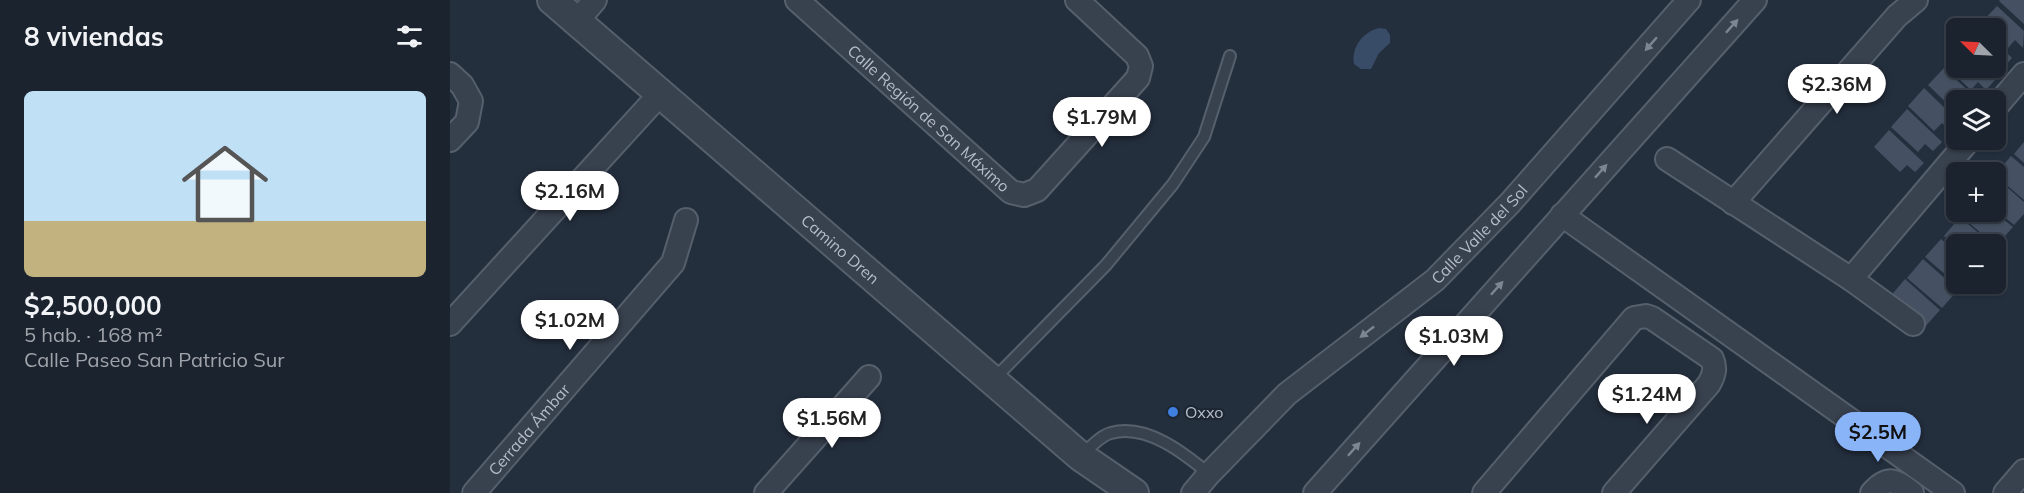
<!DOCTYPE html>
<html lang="es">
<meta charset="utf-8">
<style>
body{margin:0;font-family:Mulish,sans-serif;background:#282f3a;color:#f1f3f6;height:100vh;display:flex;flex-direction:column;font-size:22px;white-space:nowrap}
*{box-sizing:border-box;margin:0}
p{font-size:20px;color:#a0a4aa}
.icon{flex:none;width:33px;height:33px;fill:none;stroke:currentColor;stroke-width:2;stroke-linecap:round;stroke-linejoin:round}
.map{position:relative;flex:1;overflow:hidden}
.panel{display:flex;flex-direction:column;background:#1b232e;width:450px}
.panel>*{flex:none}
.needle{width:39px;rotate:294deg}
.fabs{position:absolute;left:1496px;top:18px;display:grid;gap:12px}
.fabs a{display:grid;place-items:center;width:60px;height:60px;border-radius:9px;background:#1b232e;box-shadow:0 2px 4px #0004,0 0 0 2px #39404a;font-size:30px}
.price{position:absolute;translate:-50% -51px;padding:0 14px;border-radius:21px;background:#fff;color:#222;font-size:20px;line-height:39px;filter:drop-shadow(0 2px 3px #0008)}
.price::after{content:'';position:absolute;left:50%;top:36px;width:18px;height:14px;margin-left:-9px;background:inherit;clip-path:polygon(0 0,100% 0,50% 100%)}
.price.active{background:#8ab4f8;color:#111}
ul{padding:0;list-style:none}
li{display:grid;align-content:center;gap:12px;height:318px;padding:0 24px}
li span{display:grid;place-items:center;height:186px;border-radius:9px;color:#555}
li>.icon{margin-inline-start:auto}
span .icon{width:108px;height:108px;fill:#fffc;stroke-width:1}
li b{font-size:26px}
h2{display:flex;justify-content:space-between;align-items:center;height:72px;padding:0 24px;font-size:26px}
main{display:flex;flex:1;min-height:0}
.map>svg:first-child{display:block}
</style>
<main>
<section class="panel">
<h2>8 viviendas<svg class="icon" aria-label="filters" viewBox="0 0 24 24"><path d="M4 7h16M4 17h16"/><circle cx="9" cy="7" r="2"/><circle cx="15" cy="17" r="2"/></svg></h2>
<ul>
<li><span style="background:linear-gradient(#bfe0f5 70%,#c2b280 0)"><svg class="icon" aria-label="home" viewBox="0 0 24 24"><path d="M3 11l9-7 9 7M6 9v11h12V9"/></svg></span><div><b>$2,500,000</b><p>5 hab. · 168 m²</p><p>Calle Paseo San Patricio Sur</p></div></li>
</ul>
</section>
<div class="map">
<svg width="1574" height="493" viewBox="0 0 1574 493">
<rect width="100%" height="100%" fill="#242f3e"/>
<path fill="#394c67" d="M929,28L936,29L940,35V43L929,53L921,69H911L904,64C901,47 913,32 929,28Z"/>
<g fill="#455162">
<polygon points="1550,0 1574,0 1574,24 1549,1"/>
<polygon points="1547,6 1574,31 1573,48 1565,40 1558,48 1545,36 1545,28 1537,28 1531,23"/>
<polygon points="1545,41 1562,58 1554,67 1545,59"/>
<polygon points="1506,52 1506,68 1531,68 1545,80 1536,90 1528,82 1521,90 1494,65"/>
<polygon points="1494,68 1528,100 1506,100 1504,110 1478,85"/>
<polygon points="1474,88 1506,119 1506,123 1500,130 1492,123 1484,131 1458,106"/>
<polygon points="1457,109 1492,142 1483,151 1475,144 1468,152 1441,127"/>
<polygon points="1439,130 1474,163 1465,172 1457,165 1450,172 1424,147"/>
<polygon points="1574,142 1574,163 1564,154"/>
<polygon points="1561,156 1574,167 1574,200 1545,175"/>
<polygon points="1550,181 1574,202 1574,214 1564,225 1545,209 1545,187"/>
<polygon points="1515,212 1544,212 1563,227 1546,246 1511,216"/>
<polygon points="1510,217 1541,244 1506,244 1506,247 1494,236"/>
<polygon points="1491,239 1506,252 1506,284 1513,284 1510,287 1475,257"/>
<polygon points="1473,259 1508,290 1492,308 1457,278"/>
<polygon points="1455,279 1490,310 1474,328 1439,298"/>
</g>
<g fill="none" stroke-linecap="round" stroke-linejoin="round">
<defs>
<g id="service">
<polyline points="542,381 656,265 723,184 754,137 780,56"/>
<path d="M630,456C639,449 651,435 661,433C696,423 734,453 759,474"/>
</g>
<g id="minor">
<path id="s1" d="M347,0L561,192L574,195L587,190L688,78L691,66L687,56L627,0"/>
<polyline points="127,21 145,0"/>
<polyline points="0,74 12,85 21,101 17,122 0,140"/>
<polyline points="1545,108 1574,74"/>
<polyline points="1217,159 1401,279 1463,324"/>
<polyline points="1283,203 1447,16 1466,0"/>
<polyline points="1112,215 1503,493"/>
<polyline points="1401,279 1519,140"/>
<polyline points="0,324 211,93"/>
<path id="s2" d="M24,493L223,263L236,220"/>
<polyline points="316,493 419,377"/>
<path id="s3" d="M743,493L759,474L837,394L985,280L1060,203L1239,0"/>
<polyline points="865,493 1305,0"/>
<path d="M1034,493L1184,318L1196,316L1202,318L1262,359C1266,368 1264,375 1259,384L1164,493"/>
<path d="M1422,493C1438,475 1445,480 1462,493"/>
<polyline points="1555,493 1574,471"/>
</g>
<g id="tertiary">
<path id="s4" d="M102,0L630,456L684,493"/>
</g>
</defs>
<use href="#service" stroke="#565f6c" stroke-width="14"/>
<use href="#minor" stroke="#565f6c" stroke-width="26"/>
<use href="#tertiary" stroke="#565f6c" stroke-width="32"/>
<use href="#service" stroke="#38414e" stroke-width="10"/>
<use href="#minor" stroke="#38414e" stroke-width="22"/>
<use href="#tertiary" stroke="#38414e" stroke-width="28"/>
</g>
<defs><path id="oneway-solid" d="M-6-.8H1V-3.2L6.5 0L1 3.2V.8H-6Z" transform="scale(1.5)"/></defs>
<g fill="#7c8592">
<use href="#oneway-solid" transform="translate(1282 26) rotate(-48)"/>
<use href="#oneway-solid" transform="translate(1201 44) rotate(131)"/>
<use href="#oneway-solid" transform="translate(1151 171) rotate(-48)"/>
<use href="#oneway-solid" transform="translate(1047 288) rotate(-48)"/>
<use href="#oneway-solid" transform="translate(917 332) rotate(142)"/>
<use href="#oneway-solid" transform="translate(904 449) rotate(-48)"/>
</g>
<circle fill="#3f7fe0" stroke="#1d2633" stroke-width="2" cx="723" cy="412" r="6"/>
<g text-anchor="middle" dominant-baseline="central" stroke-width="4.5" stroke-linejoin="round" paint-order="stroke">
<g font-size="16" fill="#b4bcc9" stroke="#1d2633">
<text stroke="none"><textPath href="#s1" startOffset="177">Calle Región de San Máximo</textPath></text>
<text stroke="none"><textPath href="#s3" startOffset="387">Calle Valle del Sol</textPath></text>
<text stroke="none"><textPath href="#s4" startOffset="381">Camino Dren</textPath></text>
<text stroke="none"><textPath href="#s2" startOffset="84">Cerrada Ámbar</textPath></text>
</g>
<g font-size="16" fill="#b4bcc9" stroke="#1d2633" text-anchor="start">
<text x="735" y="412">Oxxo</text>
</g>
</g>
</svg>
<div class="fabs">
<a><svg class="needle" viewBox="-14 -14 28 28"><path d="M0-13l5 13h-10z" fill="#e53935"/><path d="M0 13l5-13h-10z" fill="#a0a4aa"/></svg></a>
<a><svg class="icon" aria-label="layers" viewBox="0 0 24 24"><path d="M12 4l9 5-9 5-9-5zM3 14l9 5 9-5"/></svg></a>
<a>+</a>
<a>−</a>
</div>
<b class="price" style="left:1387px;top:115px">$2.36M</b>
<b class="price" style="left:652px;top:148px">$1.79M</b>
<b class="price" style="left:120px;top:222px">$2.16M</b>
<b class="price" style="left:120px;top:351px">$1.02M</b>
<b class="price" style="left:1004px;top:367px">$1.03M</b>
<b class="price" style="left:1197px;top:425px">$1.24M</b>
<b class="price" style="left:382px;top:449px">$1.56M</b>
<b class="price active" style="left:1428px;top:463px">$2.5M</b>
</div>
</main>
